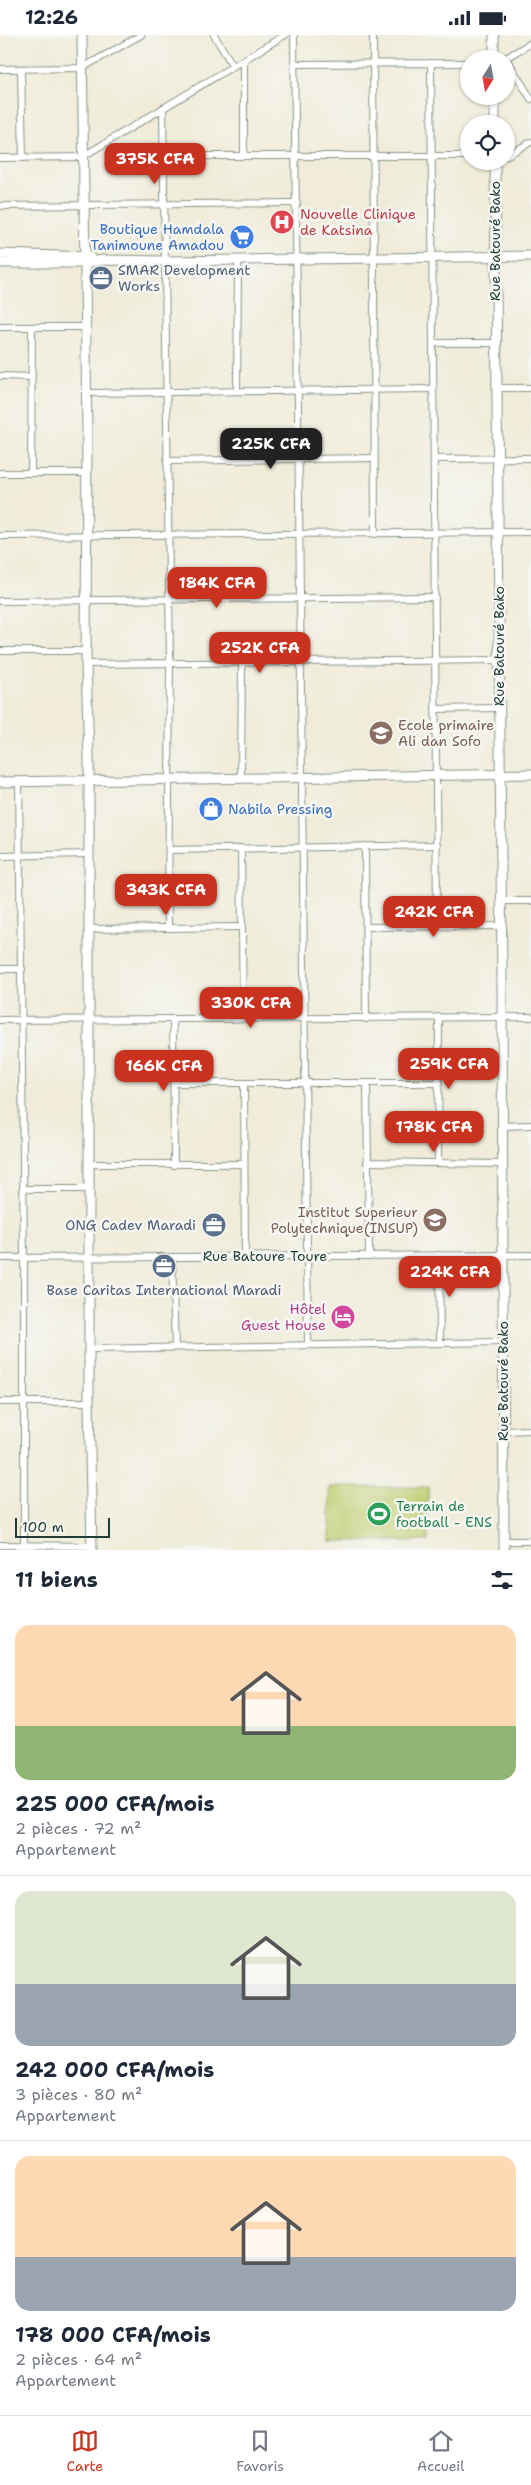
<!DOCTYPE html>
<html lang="fr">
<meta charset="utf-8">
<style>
body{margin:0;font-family:"Shantell Sans",sans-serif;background:#f6f6f7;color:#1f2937;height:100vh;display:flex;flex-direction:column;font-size:19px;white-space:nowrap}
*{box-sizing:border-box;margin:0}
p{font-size:16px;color:#747a83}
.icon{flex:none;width:28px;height:28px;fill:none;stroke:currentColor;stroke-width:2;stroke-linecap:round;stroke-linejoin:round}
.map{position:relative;height:1515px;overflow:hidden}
.side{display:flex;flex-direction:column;background:#fff;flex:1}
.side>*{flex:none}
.needle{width:32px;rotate:191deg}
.buttons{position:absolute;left:460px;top:15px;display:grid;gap:10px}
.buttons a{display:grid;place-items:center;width:55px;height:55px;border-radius:50%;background:#fff;box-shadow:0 1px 4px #0004;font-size:25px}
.scale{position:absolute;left:15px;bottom:12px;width:95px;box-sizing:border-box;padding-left:5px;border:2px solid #1f3d34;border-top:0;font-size:14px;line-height:18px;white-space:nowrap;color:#1f3d34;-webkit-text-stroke:4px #f6f6f2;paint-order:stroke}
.price{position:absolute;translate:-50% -42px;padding:0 11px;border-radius:10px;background:#c8321e;color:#fff;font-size:16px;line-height:32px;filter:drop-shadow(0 1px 2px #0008)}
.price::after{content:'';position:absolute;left:50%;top:30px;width:15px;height:11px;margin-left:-8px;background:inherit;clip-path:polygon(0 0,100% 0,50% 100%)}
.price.on{background:#222;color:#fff}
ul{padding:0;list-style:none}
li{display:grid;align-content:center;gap:10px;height:265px;padding:0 15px}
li+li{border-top:1px solid #e0e1e3}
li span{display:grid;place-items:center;height:155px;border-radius:15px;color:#555}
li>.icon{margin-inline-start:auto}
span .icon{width:90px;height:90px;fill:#fffc;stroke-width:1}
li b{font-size:21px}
h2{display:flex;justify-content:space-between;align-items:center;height:60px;padding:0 15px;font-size:21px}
.status{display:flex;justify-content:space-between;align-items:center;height:35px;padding:0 25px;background:#fff;direction:ltr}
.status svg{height:14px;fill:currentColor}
.tabs{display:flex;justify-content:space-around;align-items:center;height:70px;border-top:1px solid #e0e1e3;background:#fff;font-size:14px;color:#747a83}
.tabs a{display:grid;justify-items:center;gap:2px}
.tabs .on{color:#c8321e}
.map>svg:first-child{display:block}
</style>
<div class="status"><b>12:26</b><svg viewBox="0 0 49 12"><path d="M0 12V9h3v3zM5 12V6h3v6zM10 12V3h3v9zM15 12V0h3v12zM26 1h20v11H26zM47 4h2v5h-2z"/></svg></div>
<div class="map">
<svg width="531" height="1515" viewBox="0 0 531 1515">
<rect width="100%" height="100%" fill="#f6f6f2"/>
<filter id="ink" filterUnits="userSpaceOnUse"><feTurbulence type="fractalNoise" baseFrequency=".02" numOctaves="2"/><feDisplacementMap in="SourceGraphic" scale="10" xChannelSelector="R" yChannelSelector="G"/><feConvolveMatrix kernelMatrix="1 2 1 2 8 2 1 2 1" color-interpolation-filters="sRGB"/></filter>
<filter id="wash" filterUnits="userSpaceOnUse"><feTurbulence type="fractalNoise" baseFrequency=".0096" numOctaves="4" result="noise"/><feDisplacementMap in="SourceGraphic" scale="20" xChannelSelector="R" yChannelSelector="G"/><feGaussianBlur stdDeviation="1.12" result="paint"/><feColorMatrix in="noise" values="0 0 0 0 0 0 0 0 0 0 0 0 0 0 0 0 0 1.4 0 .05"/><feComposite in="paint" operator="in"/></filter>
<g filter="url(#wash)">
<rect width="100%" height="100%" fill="#f0ecd9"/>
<rect fill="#bfcc6e" stroke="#6f8451" x="330" y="1452" width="98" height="54"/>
</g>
<g filter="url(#ink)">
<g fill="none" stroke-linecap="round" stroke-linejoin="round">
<defs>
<g id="street">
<polyline points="214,0 233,31"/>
<polyline points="294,0 308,1309"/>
<polyline points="373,0 375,499"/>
<polyline points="506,23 531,64"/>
<polyline points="504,24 531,8"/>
<polyline points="244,25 244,121"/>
<polyline points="431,28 437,892"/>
<polyline points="296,29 469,28"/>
<polyline points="0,34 82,33 141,0"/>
<polyline points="21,34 23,123"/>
<polyline points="163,73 170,629 168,892"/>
<polyline points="165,121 469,121"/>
<polyline points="506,121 531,107"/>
<polyline points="0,123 82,122 285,0"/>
<polyline points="0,171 297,168"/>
<polyline points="0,292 85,292"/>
<polyline points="433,308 496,308"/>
<polyline points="0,341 31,342"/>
<polyline points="496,353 531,353"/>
<polyline points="237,356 238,225"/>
<polyline points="86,358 433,354"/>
<polyline points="434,424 531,423"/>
<polyline points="167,426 374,423"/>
<polyline points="0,438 86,438"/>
<polyline points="31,438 32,292"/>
<polyline points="0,501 531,497"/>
<polyline points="0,566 435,562"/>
<polyline points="0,616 86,616"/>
<polyline points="86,629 499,625"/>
<polyline points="435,674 499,673"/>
<polyline points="241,744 242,628"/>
<polyline points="19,746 24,1223 24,1510"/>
<polyline points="365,811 366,984"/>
<polyline points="241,813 243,983"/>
<polyline points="169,815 437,810"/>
<polyline points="0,821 89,819"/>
<polyline points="502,866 531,866"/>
<polyline points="367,892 502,891"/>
<polyline points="90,894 242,892"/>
<polyline points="0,934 22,934"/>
<polyline points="173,984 174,1130"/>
<polyline points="0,985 531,982"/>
<polyline points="175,1048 439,1048"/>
<polyline points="244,1049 245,1222"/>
<polyline points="367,1049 369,1221"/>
<polyline points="501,1091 531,1090"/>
<polyline points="367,1127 501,1129"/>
<polyline points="438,1128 439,982"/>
<polyline points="91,1129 244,1129"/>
<polyline points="23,1154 90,1154"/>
<polyline points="439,1220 440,1306"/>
<polyline points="172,1222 175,1312"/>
<polyline points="0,1223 531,1220"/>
<polyline points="90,1314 502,1307"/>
<polyline points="0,1367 89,1367"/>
<polyline points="503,1396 531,1395"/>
<polyline points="504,1506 531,1506"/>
<polyline points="0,1510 92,1511"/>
</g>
<g id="secondary">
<polyline points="82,0 87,396 86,629 89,721 89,1367 92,1515"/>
<polyline points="494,0 494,24"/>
<polyline points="495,61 495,89"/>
<polyline points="495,126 502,943 504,1515"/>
<polyline points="0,219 90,222"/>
<polyline points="0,228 85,228 103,225 165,226 531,221"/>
<polyline points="0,747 531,739"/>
</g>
</defs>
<use href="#street" stroke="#889486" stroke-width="8"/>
<use href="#secondary" stroke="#889486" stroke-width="11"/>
<use href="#street" stroke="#fff" stroke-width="6"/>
<use href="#secondary" stroke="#fff" stroke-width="9"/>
</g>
</g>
<defs>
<symbol id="hospital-disc" viewBox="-11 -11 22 22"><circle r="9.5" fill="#e0444e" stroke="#f6f6f2"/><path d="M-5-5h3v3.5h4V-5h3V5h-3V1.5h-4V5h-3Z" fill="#fff"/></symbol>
<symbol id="supermarket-disc" viewBox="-11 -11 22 22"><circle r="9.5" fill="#3f7fe0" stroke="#f6f6f2"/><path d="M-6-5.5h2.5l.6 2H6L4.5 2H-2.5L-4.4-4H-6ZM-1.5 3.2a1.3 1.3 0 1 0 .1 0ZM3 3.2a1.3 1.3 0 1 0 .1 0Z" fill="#fff"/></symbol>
<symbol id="office-disc" viewBox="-11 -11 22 22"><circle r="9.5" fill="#5c6f8a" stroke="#f6f6f2"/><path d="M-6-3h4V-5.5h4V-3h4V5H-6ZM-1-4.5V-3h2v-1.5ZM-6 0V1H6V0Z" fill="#fff"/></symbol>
<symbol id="school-disc" viewBox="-11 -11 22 22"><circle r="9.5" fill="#8d6e63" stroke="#f6f6f2"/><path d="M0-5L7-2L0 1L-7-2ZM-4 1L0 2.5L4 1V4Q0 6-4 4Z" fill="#fff"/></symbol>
<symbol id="shop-disc" viewBox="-11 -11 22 22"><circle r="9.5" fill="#3f7fe0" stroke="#f6f6f2"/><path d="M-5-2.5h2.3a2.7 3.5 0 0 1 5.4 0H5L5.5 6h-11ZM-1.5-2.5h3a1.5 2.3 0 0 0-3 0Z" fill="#fff"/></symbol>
<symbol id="university-disc" viewBox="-11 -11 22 22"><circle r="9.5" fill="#8d6e63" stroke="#f6f6f2"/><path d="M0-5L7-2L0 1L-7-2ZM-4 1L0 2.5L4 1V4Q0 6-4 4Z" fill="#fff"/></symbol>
<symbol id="hotel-disc" viewBox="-11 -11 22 22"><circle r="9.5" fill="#d1479c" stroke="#f6f6f2"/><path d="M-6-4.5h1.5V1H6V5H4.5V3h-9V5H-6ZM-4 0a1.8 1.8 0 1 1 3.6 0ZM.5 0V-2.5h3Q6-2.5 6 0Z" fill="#fff"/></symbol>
<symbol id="stadium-disc" viewBox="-11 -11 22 22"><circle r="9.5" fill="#2e9e5b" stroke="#f6f6f2"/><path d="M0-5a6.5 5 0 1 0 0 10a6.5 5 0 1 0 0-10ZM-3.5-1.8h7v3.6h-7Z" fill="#fff"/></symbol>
</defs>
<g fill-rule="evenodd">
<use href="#hospital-disc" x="268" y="173" width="28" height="28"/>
<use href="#supermarket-disc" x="228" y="188" width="28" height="28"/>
<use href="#office-disc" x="87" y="229" width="28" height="28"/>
<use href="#school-disc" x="367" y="684" width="28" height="28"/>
<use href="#shop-disc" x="197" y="760" width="28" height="28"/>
<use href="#university-disc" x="421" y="1171" width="28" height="28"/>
<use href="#office-disc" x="200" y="1176" width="28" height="28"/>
<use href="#office-disc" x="150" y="1217" width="28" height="28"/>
<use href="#hotel-disc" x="329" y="1268" width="28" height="28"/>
<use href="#stadium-disc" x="365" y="1465" width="28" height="28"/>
</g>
<g text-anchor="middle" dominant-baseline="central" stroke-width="5" stroke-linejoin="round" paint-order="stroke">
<g font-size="14" fill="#be3a42" stroke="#f6f6f2" text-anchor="start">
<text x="300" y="179">Nouvelle Clinique<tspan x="300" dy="16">de Katsina</tspan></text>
</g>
<g font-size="14" fill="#366cbe" stroke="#f6f6f2" text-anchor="end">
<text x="224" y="194">Boutique Hamdala<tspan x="224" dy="16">Tanimoune Amadou</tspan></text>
<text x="228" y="774" text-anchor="start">Nabila Pressing</text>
</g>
<g font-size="14" fill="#1f3d34" stroke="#f6f6f2">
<text transform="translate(495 206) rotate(-90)">Rue Batouré Bako</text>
<text transform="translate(499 611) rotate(-90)">Rue Batouré Bako</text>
<text x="265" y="1221">Rue Batoure Toure</text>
<text transform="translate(503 1346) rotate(-90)">Rue Batouré Bako</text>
</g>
<g font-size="14" fill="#4e5e75" stroke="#f6f6f2" text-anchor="start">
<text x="118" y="235">SMAR Development<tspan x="118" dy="16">Works</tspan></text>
<text x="196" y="1190" text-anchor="end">ONG Cadev Maradi</text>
<text x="164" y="1255" text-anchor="middle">Base Caritas International Maradi</text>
</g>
<g font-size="14" fill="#785e54" stroke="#f6f6f2" text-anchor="start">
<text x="398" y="690">Ecole primaire<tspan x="398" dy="16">Ali dan Sofo</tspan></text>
<text x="418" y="1177" text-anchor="end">Institut Superieur<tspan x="418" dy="16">Polytechnique(INSUP)</tspan></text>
</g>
<g font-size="14" fill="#b23c85" stroke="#f6f6f2" text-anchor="end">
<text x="326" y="1274">Hôtel<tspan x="326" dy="16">Guest House</tspan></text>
</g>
<g font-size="14" fill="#27864d" stroke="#f6f6f2" text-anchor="start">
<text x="396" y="1471">Terrain de<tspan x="396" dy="16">football - ENS</tspan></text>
</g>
</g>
</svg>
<div class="buttons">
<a><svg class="needle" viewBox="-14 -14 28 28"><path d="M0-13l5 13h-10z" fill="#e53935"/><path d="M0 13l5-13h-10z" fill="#747a83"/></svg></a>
<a><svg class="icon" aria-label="locate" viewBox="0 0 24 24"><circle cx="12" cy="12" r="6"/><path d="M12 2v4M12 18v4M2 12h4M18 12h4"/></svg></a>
</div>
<div class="scale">100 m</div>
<b class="price" style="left:155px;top:150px">375K CFA</b>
<b class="price on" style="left:271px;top:435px">225K CFA</b>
<b class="price" style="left:217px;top:574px">184K CFA</b>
<b class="price" style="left:260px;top:639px">252K CFA</b>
<b class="price" style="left:166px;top:881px">343K CFA</b>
<b class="price" style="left:434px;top:903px">242K CFA</b>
<b class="price" style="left:251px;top:994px">330K CFA</b>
<b class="price" style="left:449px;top:1055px">259K CFA</b>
<b class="price" style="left:164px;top:1057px">166K CFA</b>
<b class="price" style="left:434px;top:1118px">178K CFA</b>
<b class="price" style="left:450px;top:1263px">224K CFA</b>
</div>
<section class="side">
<h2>11 biens<svg class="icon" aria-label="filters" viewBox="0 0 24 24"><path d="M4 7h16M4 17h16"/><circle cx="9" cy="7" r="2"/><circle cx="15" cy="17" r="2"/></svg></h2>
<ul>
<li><span style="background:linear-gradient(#ffd9b3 65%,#8fb573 0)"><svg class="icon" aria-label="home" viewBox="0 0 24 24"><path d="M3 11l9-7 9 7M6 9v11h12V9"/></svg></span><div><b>225 000 CFA/mois</b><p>2 pièces · 72 m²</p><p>Appartement</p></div></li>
<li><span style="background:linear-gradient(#dfe7d0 60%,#9aa5b1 0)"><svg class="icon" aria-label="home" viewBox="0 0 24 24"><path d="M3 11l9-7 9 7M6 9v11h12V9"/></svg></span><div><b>242 000 CFA/mois</b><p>3 pièces · 80 m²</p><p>Appartement</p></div></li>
<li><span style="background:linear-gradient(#ffd9b3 65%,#9aa5b1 0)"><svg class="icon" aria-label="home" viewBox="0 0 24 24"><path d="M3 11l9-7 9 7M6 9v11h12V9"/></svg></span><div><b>178 000 CFA/mois</b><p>2 pièces · 64 m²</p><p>Appartement</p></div></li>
</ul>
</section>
<nav class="tabs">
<a class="on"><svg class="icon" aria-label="map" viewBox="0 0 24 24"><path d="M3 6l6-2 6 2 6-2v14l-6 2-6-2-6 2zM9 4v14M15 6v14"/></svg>Carte</a>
<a><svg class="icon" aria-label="saved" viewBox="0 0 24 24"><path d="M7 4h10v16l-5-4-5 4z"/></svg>Favoris</a>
<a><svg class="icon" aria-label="home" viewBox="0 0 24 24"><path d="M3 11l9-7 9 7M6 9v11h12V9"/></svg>Accueil</a>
</nav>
